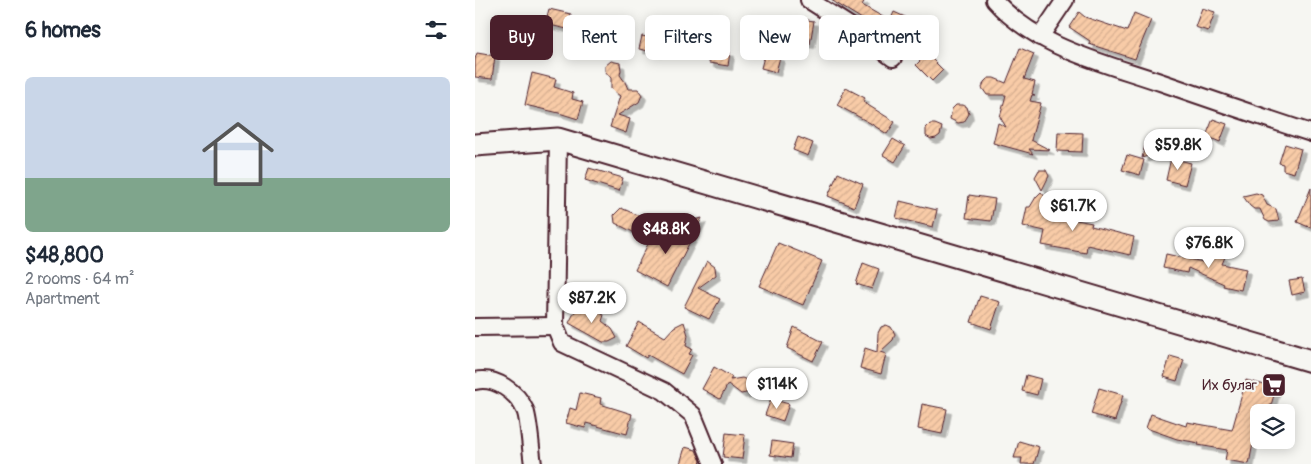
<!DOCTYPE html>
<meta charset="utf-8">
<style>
body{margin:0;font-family:Pangolin,sans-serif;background:#f2f2f3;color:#1f2937;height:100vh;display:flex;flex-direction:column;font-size:19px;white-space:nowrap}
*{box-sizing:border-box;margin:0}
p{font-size:16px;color:#747a83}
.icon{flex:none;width:28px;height:28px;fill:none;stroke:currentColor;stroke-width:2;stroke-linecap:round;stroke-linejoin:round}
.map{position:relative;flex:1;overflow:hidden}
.drawer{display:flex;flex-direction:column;background:#fff;width:475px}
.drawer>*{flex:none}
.guide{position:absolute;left:15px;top:15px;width:475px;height:45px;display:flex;gap:10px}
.fabs{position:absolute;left:775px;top:404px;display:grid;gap:10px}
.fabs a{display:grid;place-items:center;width:45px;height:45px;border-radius:8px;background:#fff;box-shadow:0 2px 12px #0003;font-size:25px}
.price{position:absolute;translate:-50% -42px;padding:0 11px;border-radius:18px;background:#fff;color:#222;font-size:16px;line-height:32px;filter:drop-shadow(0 1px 2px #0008)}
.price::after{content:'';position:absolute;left:50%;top:30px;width:15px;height:11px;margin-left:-8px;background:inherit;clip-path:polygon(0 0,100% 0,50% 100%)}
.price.current{background:#4a1f2b;color:#fff}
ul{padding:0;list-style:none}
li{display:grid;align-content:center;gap:10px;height:265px;padding:0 25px}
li+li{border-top:1px solid #e0e1e3}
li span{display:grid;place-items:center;height:155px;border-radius:8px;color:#555}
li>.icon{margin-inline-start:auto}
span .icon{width:90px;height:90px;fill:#fffc;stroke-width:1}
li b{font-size:21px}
h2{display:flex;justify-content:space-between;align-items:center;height:60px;padding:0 25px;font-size:21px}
.tag{padding:0 18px;border-radius:8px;background:#fff;box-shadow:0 2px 12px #0003;font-size:18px;line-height:45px}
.tag.current{background:#4a1f2b;color:#fff}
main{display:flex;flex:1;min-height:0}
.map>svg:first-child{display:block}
</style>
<main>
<section class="drawer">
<h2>6 homes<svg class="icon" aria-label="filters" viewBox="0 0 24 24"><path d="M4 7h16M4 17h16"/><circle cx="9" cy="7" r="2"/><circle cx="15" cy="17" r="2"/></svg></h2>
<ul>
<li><span style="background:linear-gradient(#c9d6e8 65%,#7fa58c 0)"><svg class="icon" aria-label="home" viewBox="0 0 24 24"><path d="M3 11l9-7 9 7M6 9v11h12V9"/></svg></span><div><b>$48,800</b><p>2 rooms · 64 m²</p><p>Apartment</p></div></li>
</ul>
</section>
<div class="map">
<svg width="836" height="464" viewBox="0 0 836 464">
<defs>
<pattern id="building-hatch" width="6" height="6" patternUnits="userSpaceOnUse" patternTransform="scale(1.25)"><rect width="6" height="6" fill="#f8cba7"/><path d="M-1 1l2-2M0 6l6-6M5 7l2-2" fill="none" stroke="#d6ae90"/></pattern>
<filter id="shadow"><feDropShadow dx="4.5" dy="4.5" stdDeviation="0" flood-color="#0004"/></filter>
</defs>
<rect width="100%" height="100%" fill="#f6f6f2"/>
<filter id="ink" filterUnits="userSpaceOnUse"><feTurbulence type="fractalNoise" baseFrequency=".02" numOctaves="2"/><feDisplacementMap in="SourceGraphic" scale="10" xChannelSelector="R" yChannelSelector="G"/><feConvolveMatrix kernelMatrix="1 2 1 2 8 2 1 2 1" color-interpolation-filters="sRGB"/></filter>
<g filter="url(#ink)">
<g fill="url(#building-hatch)" stroke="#4a1f2b" filter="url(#shadow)">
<polygon points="356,0 390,0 387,5 415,21 419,12 439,21 428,44"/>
<polygon points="727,8 740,12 733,31 720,27"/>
<polygon points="74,9 96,14 95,19 111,22 114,26 113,33 109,36 103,36 93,25 92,29 70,24"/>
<polygon points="604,12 610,17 652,31 659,13 676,20 660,59 614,44 615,41 594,27"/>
<polygon points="320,18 339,21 335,44 316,41"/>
<polygon points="203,20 208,25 207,32 201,36 193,34 193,24 197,21"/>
<polygon points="167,36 186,40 183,53 164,49"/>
<polygon points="545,48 559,54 549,79 560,82 557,94 560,95 557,95 555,101 566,103 556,140 575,150 554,149 558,154 518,143 523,123 531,127 525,117 531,95 512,95 507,88 509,82 513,78 519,78 531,83"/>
<polygon points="235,49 255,52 253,66 234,63"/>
<polygon points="2,53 20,56 17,79 0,77 0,59"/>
<polygon points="290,53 305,57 301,72 286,68"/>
<polygon points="452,54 468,70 457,81 441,65"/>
<polygon points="136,61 145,63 146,70 145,75 150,82 153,89 163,89 167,95 164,102 143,115 155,119 151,133 135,127 145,96 136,89 136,78 130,71 130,66"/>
<polygon points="57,73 81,79 79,87 98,93 97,99 108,102 103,119 84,113 50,105"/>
<polygon points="371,88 390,98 388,102 420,122 412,134 395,123 362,105"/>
<polygon points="481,105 488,105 492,107 494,114 489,122 483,123 475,119 477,109"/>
<polygon points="738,119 752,124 745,142 731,136"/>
<polygon points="455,124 460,124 467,127 465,135 461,138 456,139 451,136 451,128"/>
<polygon points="583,132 608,133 607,152 582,151"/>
<polygon points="323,137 338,143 333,156 318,150"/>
<polygon points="418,139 430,146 420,162 408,155"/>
<polygon points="672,142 678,142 684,152 667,158 670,145"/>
<polygon points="810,144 826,149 819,173 808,170 808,164 804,163"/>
<polygon points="652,155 669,160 665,175 647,170"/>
<polygon points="696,158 716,163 710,185 691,180"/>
<polygon points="114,168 148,178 144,191 110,180"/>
<polygon points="564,170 571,170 574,176 567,190 560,177"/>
<polygon points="363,173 388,184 379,207 353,196"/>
<polygon points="836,188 836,228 822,222"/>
<polygon points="566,192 572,199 570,214 617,223 616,226 659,237 655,255 612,245 611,253 567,245 570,231 548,226 552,207 555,207 561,197"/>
<polygon points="781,193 787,195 792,205 801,209 804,221 794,222 790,220 785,209 779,209 775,206 768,196"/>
<polygon points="494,195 520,199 516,221 491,218"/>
<polygon points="425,201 462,210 458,227 421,218"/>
<polygon points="146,208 181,223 174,240 140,223 139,215"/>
<polygon points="227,218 192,287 160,270 173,244 197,235 207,234 208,227 212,222"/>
<polygon points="303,243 347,261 328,305 284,286"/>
<polygon points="733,250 750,257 747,264 771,269 766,290 748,286 749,284 713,268 712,273 688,268 691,254 728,262"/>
<polygon points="232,261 240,267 241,275 223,288 245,299 234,319 209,307"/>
<polygon points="388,263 404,269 397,289 381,284"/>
<polygon points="827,279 830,292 817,295 814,281"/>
<polygon points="505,296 525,302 516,329 496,322"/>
<polygon points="104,303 129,315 127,321 137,329 142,338 134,342 128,342 94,323"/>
<polygon points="164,322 190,337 199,327 209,322 213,335 211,346 217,349 214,354 217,355 207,374 173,355 171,358 151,346"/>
<polygon points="411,325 416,327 420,334 418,340 405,352 411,354 406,374 385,368 390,348 402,352 403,333 406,327"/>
<polygon points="319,327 348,342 338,361 312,348"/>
<polygon points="695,356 709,360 702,381 689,377"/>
<polygon points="239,367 257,377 255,380 267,378 272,380 276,387 271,393 266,394 253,384 245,399 227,389"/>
<polygon points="551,375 566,379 562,395 547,391"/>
<polygon points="771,380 801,388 794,412 784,412 774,464 750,460 752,450 723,445 724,443 702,439 671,428 676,414 711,426 712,422 757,430"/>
<polygon points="624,388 648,395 640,421 616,414"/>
<polygon points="105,393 126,398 125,404 157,414 152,434 111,423 110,428 91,423 95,408 101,410"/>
<polygon points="296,399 314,404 308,421 290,415"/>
<polygon points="447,404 472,409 467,434 443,429"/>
<polygon points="251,433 270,435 267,459 248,457"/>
<polygon points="297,441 318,444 316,458 295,455"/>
<polygon points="544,441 564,447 559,464 546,464 547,458 539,458"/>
<polygon points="210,447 221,450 226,461 225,464 205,464"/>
</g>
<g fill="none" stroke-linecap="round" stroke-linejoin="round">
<defs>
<g id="minor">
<polyline points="334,0 378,28 418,58"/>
<path d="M519,0C561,48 630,63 688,83C737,100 787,117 836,133"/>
<polyline points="565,37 590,0"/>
<polyline points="83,139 80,326 87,343 189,391 218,415 238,464"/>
<polyline points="0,327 80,326"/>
<path d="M0,381C20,376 42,392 50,410C54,418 56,453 58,464"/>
</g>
<polyline id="major" points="0,145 83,139 836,361"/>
</defs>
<use href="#minor" stroke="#4a1f2b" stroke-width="20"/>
<use href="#major" stroke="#4a1f2b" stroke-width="25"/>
<use href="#minor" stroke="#f6f6f2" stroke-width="16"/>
<use href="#major" stroke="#f6f6f2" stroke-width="21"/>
</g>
</g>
<defs>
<symbol id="supermarket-square" viewBox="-11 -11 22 22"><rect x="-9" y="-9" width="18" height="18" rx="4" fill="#4a1f2b" stroke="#f6f6f2"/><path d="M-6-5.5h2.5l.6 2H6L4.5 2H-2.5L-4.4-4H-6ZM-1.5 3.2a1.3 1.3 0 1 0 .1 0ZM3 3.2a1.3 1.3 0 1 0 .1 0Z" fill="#fff"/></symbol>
</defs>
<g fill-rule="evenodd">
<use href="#supermarket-square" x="785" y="371" width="28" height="28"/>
</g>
<g text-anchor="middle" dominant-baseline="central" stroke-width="4.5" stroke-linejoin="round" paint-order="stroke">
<g font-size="15" fill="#4a1f2b" stroke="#f6f6f2" text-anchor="end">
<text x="782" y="385">Их булаг</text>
</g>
</g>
</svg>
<div class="fabs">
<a><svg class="icon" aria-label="layers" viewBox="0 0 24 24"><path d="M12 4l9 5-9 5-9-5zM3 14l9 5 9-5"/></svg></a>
</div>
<b class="price" style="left:703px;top:171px">$59.8K</b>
<b class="price" style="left:598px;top:232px">$61.7K</b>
<b class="price current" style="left:191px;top:255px">$48.8K</b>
<b class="price" style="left:734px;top:269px">$76.8K</b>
<b class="price" style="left:117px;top:324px">$87.2K</b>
<b class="price" style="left:302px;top:410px">$114K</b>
<div class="guide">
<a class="tag current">Buy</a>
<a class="tag">Rent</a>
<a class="tag">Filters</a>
<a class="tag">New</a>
<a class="tag">Apartment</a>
</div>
</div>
</main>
